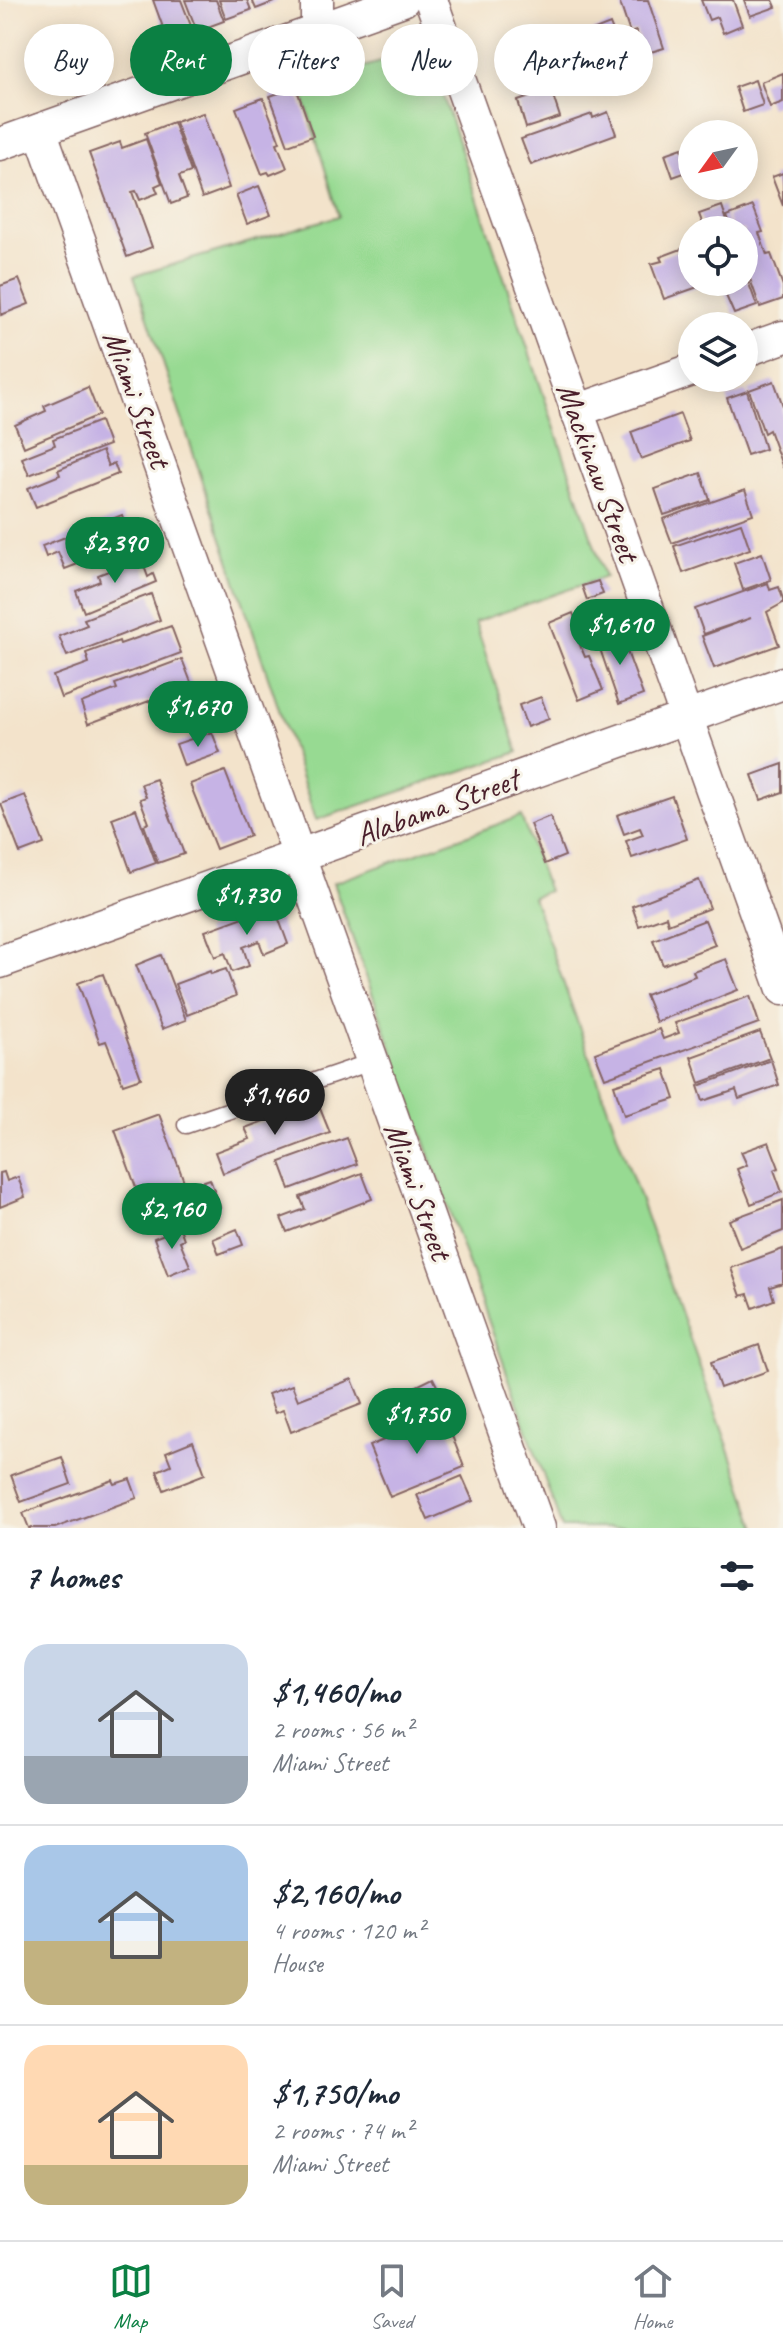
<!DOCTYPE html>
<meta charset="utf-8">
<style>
body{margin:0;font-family:Caveat,sans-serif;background:#f6f6f7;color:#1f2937;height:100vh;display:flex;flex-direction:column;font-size:30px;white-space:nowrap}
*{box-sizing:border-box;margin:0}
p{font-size:26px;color:#747a83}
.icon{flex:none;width:44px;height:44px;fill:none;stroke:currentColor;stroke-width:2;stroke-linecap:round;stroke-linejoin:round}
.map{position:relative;height:1528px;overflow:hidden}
.details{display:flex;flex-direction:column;background:#fff;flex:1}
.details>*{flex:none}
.top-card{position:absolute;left:24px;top:24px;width:736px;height:72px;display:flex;gap:16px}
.needle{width:52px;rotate:237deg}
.buttons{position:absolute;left:678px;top:120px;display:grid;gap:16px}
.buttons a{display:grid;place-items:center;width:80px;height:80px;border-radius:50%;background:#fff;box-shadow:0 4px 20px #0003;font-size:40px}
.price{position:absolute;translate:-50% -68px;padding:0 18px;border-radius:28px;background:#0b8043;color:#fff;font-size:26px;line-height:52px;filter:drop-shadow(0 2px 4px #0008)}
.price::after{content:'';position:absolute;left:50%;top:48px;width:24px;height:18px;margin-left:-12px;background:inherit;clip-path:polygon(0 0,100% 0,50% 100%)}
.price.selected{background:#222;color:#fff}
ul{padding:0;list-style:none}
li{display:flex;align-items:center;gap:24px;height:200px;padding:0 24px}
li+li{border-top:2px solid #e0e1e3}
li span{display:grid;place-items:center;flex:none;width:224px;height:160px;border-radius:24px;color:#555}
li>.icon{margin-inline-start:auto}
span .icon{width:96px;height:96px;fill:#fffc;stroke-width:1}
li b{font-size:34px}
h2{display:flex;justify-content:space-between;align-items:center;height:96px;padding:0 24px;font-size:34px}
.chip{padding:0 28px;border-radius:36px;background:#fff;box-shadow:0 4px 20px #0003;font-size:28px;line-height:72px}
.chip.selected{background:#0b8043;color:#fff}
.tabs{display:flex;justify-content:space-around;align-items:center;height:112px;border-top:2px solid #e0e1e3;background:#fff;font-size:22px;color:#747a83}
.tabs a{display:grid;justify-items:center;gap:4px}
.tabs .selected{color:#0b8043}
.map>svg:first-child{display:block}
</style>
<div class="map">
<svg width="783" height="1528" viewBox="0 0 783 1528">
<rect width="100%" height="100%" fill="#f7f3e8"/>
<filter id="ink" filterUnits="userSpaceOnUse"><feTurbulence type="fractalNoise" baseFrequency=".0125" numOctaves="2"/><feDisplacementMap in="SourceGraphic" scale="16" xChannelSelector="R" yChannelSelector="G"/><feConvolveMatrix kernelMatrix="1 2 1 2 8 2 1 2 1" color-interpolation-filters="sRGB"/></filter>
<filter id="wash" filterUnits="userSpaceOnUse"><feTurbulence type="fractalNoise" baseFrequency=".006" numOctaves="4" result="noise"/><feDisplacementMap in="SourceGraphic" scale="32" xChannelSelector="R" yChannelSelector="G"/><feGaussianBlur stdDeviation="1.8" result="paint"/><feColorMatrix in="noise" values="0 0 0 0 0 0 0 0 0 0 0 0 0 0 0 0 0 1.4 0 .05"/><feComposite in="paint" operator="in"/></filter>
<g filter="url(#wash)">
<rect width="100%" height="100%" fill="#f3e3cb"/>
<g fill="#97da92" stroke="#707c5e" stroke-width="2">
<polygon points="427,49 605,577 475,622 518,752 316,820 134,276 339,216 300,85"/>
<polygon points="521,816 548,891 533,897 757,1528 562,1528 333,883"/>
</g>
<g id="blocks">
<g fill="#c6b3e5">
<polygon points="153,0 181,0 193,31 168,41"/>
<polygon points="185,0 216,0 224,21 197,31"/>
<polygon points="219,0 247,0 251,10 226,19"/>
<polygon points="252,0 279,0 256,9"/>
<polygon points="619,0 648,0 664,48 644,54 636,31 630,33"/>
<polygon points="701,0 733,0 742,25 723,33 717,17 709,20"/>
<polygon points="744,0 773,0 776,7 750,16"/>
<polygon points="610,24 621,52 583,67 572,39"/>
<polygon points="783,73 783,102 770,107 761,82"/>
<polygon points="755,80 763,105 743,112 735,87"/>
<polygon points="296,87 313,136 288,145 270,96"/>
<polygon points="551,90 560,117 526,128 518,101"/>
<polygon points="263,98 280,142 277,143 287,168 270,175 268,172 262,174 236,108"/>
<polygon points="608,112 616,134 531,165 521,139 592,114 593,118"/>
<polygon points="203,113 229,188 202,198 175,122"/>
<polygon points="173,122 191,172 179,176 187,198 171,204 145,133"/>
<polygon points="146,139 162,183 155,186 158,193 140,200 136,191 132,192 152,247 127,257 89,153 120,142 122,148"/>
<polygon points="682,148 690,171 673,177 665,154"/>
<polygon points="783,173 783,206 772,177"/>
<polygon points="259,186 271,215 247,224 236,195"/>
<polygon points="722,206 730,230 705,230 699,214"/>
<polygon points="753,206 763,232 759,233 767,255 771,254 783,286 783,299 760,307 744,262 744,230 732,230 727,216"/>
<polygon points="692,245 692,282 712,282 664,299 651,264 662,261 660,257"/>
<polygon points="744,270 757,306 734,314 720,282 744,282"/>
<polygon points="19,279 29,304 1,315 0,286"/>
<polygon points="774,381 783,406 783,468 769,430 764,433 749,390"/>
<polygon points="88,387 99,415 24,447 15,425 46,411 44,406"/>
<polygon points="747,391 765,449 747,455 727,398"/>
<polygon points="680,414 690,441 641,459 631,432"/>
<polygon points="100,421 109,445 29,475 22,458 55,445 53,439"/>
<polygon points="102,451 108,466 114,463 118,474 36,507 28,488 60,475 58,470"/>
<polygon points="701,473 710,500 664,515 655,489"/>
<polygon points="745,490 753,514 672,543 663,519"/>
<polygon points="122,515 133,543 65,569 58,552 46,557 42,546"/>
<polygon points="741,523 750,549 683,573 674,546"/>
<polygon points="762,553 771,580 743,590 734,563"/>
<polygon points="141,558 148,577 153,574 156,582 84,612 76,591 100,581 98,575"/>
<polygon points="598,581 603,594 587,600 582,586"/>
<polygon points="768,583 770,590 779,587 783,599 783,603 767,612 779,645 714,668 702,636 751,618 704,634 695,609"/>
<polygon points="151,594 160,620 67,656 59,636 87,625 84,619"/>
<polygon points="573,613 580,631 575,633 585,657 589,656 603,690 579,700 549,623"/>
<polygon points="171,626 181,653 61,698 53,676 89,663 86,653 119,641 120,644"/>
<polygon points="618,627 643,695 619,704 599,646 605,644 601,634"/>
<polygon points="182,659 192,685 88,724 81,703 117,689 115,684"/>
<polygon points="541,697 549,719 527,727 519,705"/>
<polygon points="212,732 220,753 184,766 176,744"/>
<polygon points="783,764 783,792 761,800 752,775"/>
<polygon points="225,771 250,836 216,849 190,784"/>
<polygon points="156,779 184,854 158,863 144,825 149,823 140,799 146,797 141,784"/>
<polygon points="25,795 44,844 20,853 1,804"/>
<polygon points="672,796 687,839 632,858 626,841 643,835 640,828 624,834 617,815"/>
<polygon points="136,809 156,863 131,872 112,818"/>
<polygon points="550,816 565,856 545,864 530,824"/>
<polygon points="699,880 710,908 668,924 666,916 639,926 632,906"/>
<polygon points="274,906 288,944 264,954 259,941 243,947 249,966 232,972 225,953 215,957 205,931"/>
<polygon points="705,920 715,945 663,965 653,940"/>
<polygon points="161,955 186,1020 162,1029 136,965"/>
<polygon points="726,959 738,990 656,1022 645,995 695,976 693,971"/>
<polygon points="226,969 236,996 187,1015 175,984 210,971 211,974"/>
<polygon points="103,974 141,1078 123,1084 106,1041 100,1043 78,983"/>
<polygon points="750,996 759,1023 605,1078 595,1053 659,1029 663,1039 679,1033 675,1023"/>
<polygon points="760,1032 770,1058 700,1083 691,1057"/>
<polygon points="771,1060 779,1085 739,1099 736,1090 703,1101 698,1086"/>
<polygon points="665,1069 675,1099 624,1115 614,1085"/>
<polygon points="317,1101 330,1133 223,1173 215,1152 250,1139 245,1128"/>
<polygon points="159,1114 185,1184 141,1201 115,1130"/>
<polygon points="347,1138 357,1164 290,1189 280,1162"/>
<polygon points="769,1142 779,1168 774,1170 782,1192 751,1204 737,1169 747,1165 741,1152"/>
<polygon points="4,1172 7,1181 18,1177 25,1197 0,1207 0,1173"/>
<polygon points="362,1173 372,1199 287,1232 281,1218 305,1209 300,1197"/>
<polygon points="210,1179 220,1207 173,1224 163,1195"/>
<polygon points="783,1200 783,1231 740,1248 729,1220"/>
<polygon points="180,1228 184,1239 180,1241 190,1266 168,1275 154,1238"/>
<polygon points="237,1229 243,1245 219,1254 213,1239"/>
<polygon points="783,1249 783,1283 770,1287 774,1300 753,1308 748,1294 741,1296 731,1268"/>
<polygon points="759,1345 768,1371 720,1388 711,1362"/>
<polygon points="433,1378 445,1402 390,1429 378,1405"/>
<polygon points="352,1379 362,1404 291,1432 283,1410 275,1413 268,1394 292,1385 298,1400"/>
<polygon points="444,1415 464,1467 390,1497 369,1446"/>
<polygon points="193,1441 205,1474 164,1490 157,1471 171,1465 166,1452"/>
<polygon points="62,1457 71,1484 21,1502 11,1475"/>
<polygon points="462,1476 473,1501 428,1520 417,1495"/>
<polygon points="130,1479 137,1498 55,1528 29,1528 23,1513 113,1480 115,1484"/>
</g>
</g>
</g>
<g filter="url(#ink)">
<use href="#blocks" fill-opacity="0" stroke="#856463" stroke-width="2"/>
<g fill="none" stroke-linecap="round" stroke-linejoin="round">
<defs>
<polyline id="lane" points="186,1125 371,1062"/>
<g id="street">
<polyline points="431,0 783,989"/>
<polyline points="317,31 317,0"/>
<polyline points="40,130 539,1528"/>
<polyline points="0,144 403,0"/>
<polyline points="744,351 783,337"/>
<polyline points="576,411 692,370"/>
<polyline points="0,962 783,683"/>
</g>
</defs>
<use href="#lane" stroke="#856463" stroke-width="19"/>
<use href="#street" stroke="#856463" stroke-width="35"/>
<use href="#lane" stroke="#fff" stroke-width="16"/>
<use href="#street" stroke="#fff" stroke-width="32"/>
</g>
</g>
<g text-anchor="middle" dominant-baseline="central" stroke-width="6" stroke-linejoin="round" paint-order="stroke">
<g font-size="32" fill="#4a1f2b" stroke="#f7f3e8">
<text transform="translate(137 399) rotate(70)">Miami Street</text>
<text transform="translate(598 472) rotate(70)">Mackinaw Street</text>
<text transform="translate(437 807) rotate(-20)">Alabama Street</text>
<text transform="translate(418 1191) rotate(70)">Miami Street</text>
</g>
</g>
</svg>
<div class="buttons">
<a><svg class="needle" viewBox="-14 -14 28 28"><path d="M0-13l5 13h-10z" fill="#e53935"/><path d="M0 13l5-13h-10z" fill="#747a83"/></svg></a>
<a><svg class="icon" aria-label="locate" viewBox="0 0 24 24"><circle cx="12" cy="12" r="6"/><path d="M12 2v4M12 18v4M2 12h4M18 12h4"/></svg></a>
<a><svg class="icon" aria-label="layers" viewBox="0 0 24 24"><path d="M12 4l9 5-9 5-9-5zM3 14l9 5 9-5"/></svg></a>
</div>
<b class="price" style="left:115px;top:585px">$2,390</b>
<b class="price" style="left:620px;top:667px">$1,610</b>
<b class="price" style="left:198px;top:749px">$1,670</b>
<b class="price" style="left:247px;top:937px">$1,730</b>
<b class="price selected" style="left:275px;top:1137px">$1,460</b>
<b class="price" style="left:172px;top:1251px">$2,160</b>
<b class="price" style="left:417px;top:1456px">$1,750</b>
<div class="top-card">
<a class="chip">Buy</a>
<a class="chip selected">Rent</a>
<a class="chip">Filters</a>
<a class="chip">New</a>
<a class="chip">Apartment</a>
</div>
</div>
<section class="details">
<h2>7 homes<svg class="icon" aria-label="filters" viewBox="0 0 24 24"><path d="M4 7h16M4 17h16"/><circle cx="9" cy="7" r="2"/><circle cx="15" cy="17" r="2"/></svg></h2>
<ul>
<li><span style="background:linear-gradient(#c9d6e8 70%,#9aa5b1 0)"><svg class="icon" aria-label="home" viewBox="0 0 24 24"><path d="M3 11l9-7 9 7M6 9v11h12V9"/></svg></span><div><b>$1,460/mo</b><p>2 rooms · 56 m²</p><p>Miami Street</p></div></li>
<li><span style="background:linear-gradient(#a9c7e8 60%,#c2b280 0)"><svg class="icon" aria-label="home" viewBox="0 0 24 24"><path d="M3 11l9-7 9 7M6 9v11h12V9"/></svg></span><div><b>$2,160/mo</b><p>4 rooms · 120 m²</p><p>House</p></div></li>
<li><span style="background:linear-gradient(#ffd9b3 75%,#c2b280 0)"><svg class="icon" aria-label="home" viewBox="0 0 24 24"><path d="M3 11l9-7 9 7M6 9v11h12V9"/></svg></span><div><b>$1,750/mo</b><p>2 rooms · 74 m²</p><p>Miami Street</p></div></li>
</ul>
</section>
<nav class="tabs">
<a class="selected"><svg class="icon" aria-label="map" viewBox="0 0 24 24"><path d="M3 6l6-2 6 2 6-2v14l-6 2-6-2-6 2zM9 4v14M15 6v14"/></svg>Map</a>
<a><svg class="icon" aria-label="saved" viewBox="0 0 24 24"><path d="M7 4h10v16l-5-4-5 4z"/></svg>Saved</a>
<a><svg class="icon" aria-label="home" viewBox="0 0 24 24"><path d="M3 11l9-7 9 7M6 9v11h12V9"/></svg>Home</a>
</nav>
